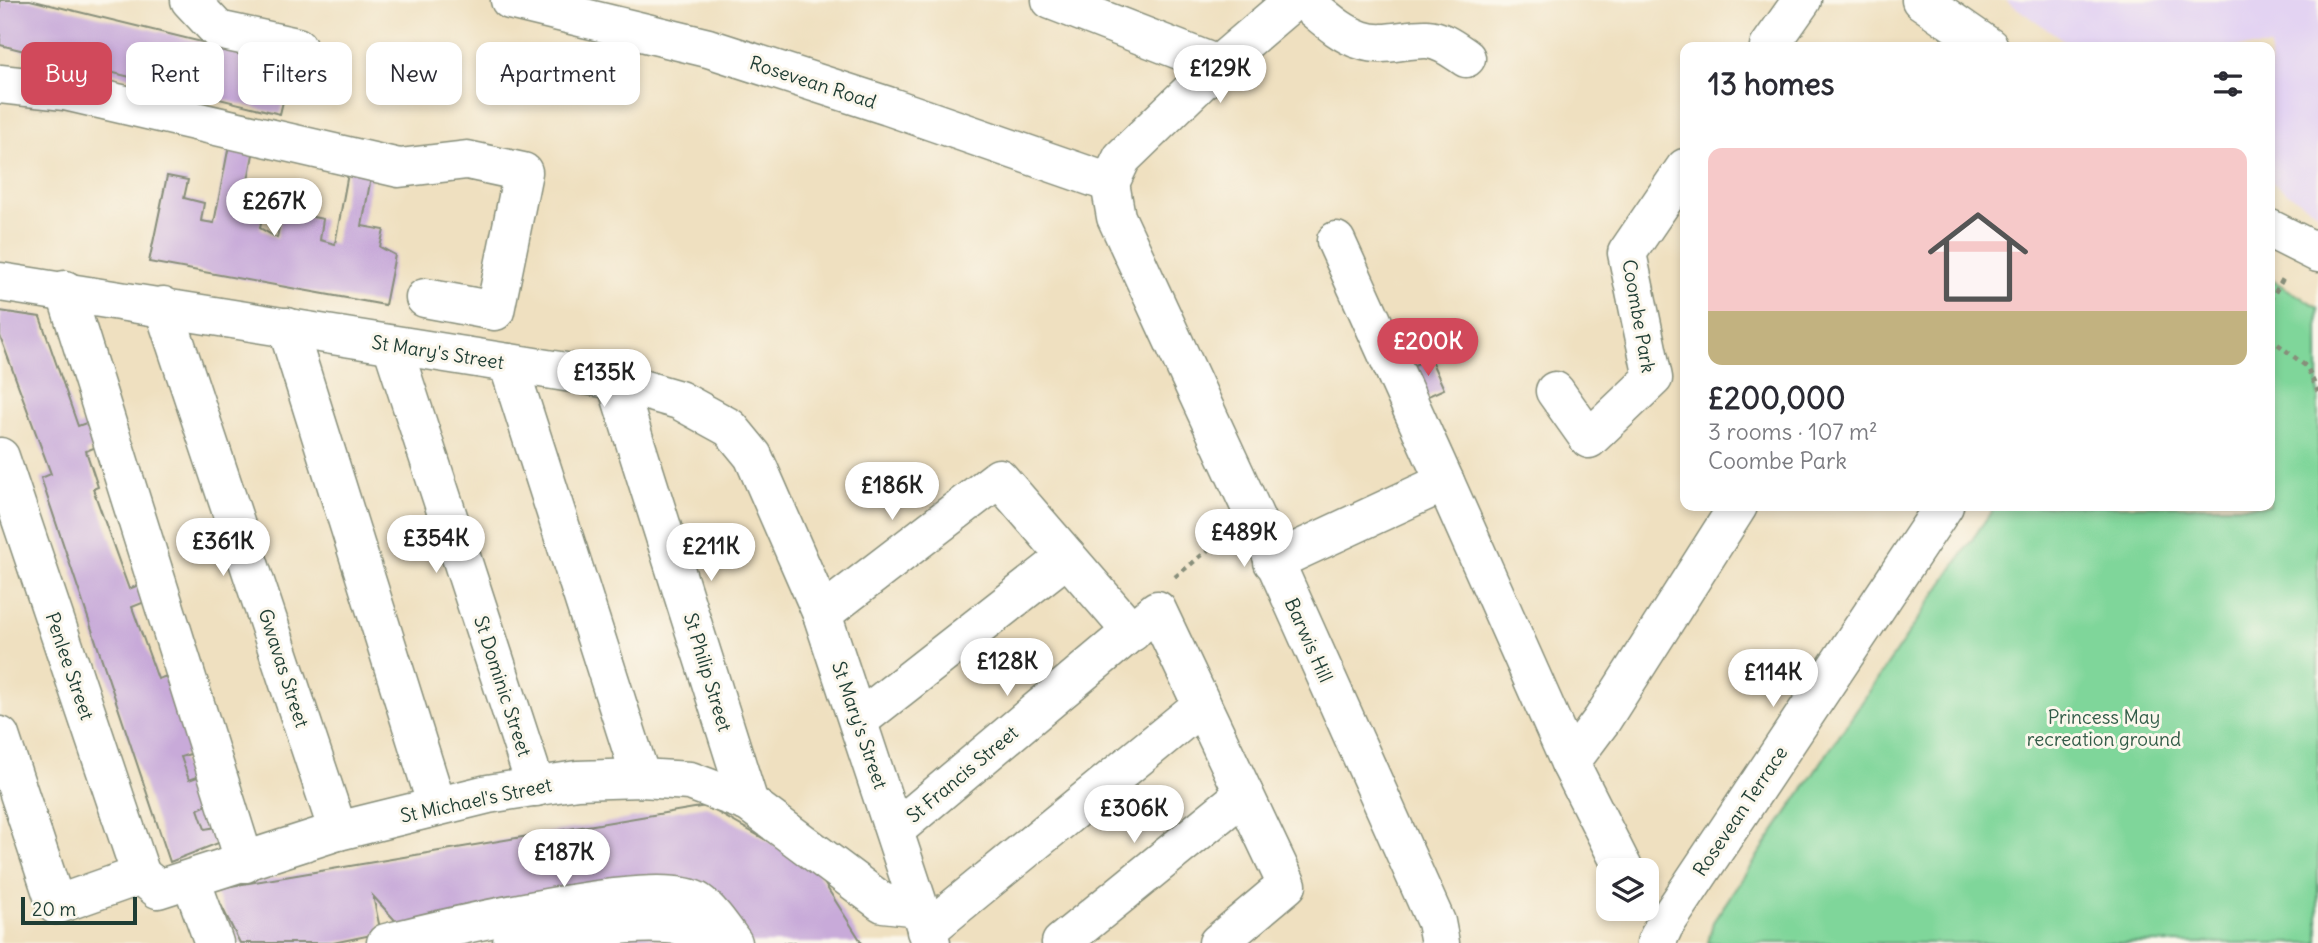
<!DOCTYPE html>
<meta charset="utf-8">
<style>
body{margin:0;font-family:Delius,sans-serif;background:#f2f2f3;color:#2b2b33;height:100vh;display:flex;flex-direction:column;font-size:26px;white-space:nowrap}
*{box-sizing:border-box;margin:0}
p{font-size:23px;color:#7c7c81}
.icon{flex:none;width:38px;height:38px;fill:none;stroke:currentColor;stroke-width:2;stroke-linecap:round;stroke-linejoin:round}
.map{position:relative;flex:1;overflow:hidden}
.side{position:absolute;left:1680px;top:42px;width:595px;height:469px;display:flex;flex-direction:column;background:#fff;border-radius:14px;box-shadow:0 4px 10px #0003}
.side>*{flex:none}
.banner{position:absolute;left:21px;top:42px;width:665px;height:63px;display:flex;gap:14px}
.controls{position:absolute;left:1596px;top:858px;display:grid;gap:14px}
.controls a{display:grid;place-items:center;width:63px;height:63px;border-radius:14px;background:#fff;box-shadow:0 4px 10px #0003;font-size:35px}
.scale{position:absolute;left:21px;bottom:18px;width:116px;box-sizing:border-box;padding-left:7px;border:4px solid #1f3d34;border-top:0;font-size:19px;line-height:24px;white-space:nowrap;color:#1f3d34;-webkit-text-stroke:5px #fbf7ec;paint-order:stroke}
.price{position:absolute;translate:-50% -60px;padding:0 16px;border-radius:24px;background:#fff;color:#222;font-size:23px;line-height:46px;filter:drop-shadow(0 2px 4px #0008)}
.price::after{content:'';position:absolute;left:50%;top:42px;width:21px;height:16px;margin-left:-10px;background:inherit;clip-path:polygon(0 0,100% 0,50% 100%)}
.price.on{background:#d1495b;color:#fff}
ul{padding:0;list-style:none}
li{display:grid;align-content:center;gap:14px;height:371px;padding:0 28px}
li+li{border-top:2px solid #e1e1e2}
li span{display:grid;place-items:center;height:217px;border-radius:14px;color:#555}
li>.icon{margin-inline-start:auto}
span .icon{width:126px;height:126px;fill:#fffc;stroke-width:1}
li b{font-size:30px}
h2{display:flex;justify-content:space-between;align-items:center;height:84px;padding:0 28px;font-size:30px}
.chip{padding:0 24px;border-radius:14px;background:#fff;box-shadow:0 4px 10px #0003;font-size:24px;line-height:63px}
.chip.on{background:#d1495b;color:#fff}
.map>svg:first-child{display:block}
</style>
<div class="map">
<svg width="2318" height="943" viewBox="0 0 2318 943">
<rect width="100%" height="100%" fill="#fbf7ec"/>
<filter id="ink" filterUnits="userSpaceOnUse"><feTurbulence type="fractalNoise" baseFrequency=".0143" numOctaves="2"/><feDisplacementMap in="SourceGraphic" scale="14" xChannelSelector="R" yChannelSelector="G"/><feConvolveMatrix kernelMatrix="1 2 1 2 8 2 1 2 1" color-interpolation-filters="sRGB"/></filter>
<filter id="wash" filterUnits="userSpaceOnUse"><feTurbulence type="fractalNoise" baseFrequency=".00686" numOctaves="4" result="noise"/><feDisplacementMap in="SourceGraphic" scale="28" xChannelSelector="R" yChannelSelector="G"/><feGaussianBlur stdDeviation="1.57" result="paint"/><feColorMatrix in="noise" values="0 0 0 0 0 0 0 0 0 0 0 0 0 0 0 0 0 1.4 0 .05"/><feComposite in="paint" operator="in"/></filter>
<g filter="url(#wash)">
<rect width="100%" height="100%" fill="#efe0c0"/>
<polygon fill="#e3d3f2" points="2005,0 2318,0 2318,213 2270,181 2270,47 2074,47"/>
<polygon fill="#7fd69a" stroke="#4f8a67" stroke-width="2" points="2270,279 2318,307 2318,943 1708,943 1713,922 1995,506 2270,506"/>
<g id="blocks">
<g fill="#c8aad9">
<polygon points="0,0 30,0 292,64 280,114 0,45"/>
<polygon points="230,140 255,144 244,201 263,213 260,228 277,238 285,196 306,200 303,215 323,219 320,240 335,244 349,168 372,172 362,226 384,230 380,247 395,255 385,305 149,262 167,176 188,180 184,198 204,203 201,221 214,223"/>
<polygon points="0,311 40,317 78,426 97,419 106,443 86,451 98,487 93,489 129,589 149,581 155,598 132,607 158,679 170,675 196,752 181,757 189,780 203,775 212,803 198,809 205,829 217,827 221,842 170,862 41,478 51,474 0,336"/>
<polygon points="1430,358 1444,389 1426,397 1412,366"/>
<polygon points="706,806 814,867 862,943 749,943 401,927 373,896 381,933 333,943 240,943 213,889"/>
</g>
</g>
</g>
<g filter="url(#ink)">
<use href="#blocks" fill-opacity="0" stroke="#878e7a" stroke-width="2"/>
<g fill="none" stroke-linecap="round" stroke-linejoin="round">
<defs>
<g id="minor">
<polyline points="190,0 218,30 297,47"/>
<polyline points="510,0 708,48 888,106 1110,183"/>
<polyline points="1051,0 1218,65"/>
<path d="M1303,0C1321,14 1339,33 1361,40C1383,48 1405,38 1427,39C1442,40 1454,50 1466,58"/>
<polyline points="1921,0 1989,47"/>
<polyline points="1769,47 1802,0"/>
<polyline points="0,84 65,91 399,168 467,160 523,172 495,311 425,298"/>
<polyline points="1110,183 1116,217 1253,513 1436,922 1440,943"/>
<polyline points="1110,183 1122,158 1218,65 1294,0"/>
<polyline points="2270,229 2318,253"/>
<polyline points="1336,241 1445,482"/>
<polyline points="0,282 603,378 679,400 730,428 753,456 822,614 919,907"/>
<polyline points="65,290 245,863"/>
<polyline points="163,306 338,831"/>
<polyline points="287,327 437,806"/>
<polyline points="392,345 536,787"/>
<polyline points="508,363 641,778"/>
<polyline points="616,382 749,803"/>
<polyline points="1555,391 1589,439 1653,378 1627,253 1685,168"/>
<polyline points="0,457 141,875"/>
<polyline points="1273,562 1445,482 1570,763 1624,870"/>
<polyline points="822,614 999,478 1132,632"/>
<polyline points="859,720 1067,557"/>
<polyline points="0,736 56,905 141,875"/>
<polyline points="1570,763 1602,720 1738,506"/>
<polyline points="895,830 1157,610 1287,885 1218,943"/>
<polyline points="141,875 158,889 338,831 488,794 577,780 641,778 690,781 749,803 883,903 919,907 931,943"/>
<polyline points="191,880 214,943"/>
<polyline points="926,931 1202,705"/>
<path d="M386,943C437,930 660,876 698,902C711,911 724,931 733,943"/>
<path d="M512,943C583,930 646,913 717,932"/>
<polyline points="1061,943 1244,794"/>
<polyline points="1656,943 1664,926 1944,506"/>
</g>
</defs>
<use href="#minor" stroke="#878e7a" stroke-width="41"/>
<g stroke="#878e7a" stroke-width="4.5" stroke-dasharray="5 5" stroke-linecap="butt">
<polyline points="2270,301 2283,279"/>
<polyline points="2270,338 2307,367 2318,392"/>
<polyline points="1175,577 1223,538"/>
</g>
<use href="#minor" stroke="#fff" stroke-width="38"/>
</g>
</g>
<g text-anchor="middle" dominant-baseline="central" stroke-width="6" stroke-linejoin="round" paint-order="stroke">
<g font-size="19" fill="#1f3d34" stroke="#fbf7ec">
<text transform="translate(813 82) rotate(18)">Rosevean Road</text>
<text transform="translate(1639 316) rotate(80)">Coombe Park</text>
<text transform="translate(438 352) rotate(9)">St Mary's Street</text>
<text transform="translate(1309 640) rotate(66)">Barwis Hill</text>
<text transform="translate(70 666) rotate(71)">Penlee Street</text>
<text transform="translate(284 668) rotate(72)">Gwavas Street</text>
<text transform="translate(708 672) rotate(73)">St Philip Street</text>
<text transform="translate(503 686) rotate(72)">St Dominic Street</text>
<text transform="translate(860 725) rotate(71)">St Mary's Street</text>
<text transform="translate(962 774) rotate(-40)">St Francis Street</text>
<text transform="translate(476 800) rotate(-12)">St Michael's Street</text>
<text transform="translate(1740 811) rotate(-56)">Rosevean Terrace</text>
</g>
<g font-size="19" fill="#325c48" stroke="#fbf7ec">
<text x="2104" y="717">Princess May<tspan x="2104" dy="22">recreation ground</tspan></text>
</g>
</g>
</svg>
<div class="controls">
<a><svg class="icon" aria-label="layers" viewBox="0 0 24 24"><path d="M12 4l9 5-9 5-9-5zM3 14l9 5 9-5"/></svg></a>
</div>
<div class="scale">20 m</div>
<b class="price" style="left:1220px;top:105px">£129K</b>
<b class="price" style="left:274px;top:238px">£267K</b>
<b class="price on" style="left:1428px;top:378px">£200K</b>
<b class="price" style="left:604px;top:409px">£135K</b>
<b class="price" style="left:892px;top:522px">£186K</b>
<b class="price" style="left:1244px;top:569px">£489K</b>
<b class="price" style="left:436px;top:575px">£354K</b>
<b class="price" style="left:223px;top:578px">£361K</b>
<b class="price" style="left:711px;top:583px">£211K</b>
<b class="price" style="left:1007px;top:698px">£128K</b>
<b class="price" style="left:1773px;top:709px">£114K</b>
<b class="price" style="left:1134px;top:845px">£306K</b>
<b class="price" style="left:564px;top:889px">£187K</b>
<div class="banner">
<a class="chip on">Buy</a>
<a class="chip">Rent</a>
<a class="chip">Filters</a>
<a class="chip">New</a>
<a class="chip">Apartment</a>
</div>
<section class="side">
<h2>13 homes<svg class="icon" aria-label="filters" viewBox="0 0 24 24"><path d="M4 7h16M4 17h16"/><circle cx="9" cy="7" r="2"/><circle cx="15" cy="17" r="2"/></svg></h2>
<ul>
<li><span style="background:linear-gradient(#f6c9c9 75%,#c2b280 0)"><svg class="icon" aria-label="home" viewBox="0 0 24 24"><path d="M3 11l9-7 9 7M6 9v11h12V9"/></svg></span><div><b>£200,000</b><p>3 rooms · 107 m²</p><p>Coombe Park</p></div></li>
</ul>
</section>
</div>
